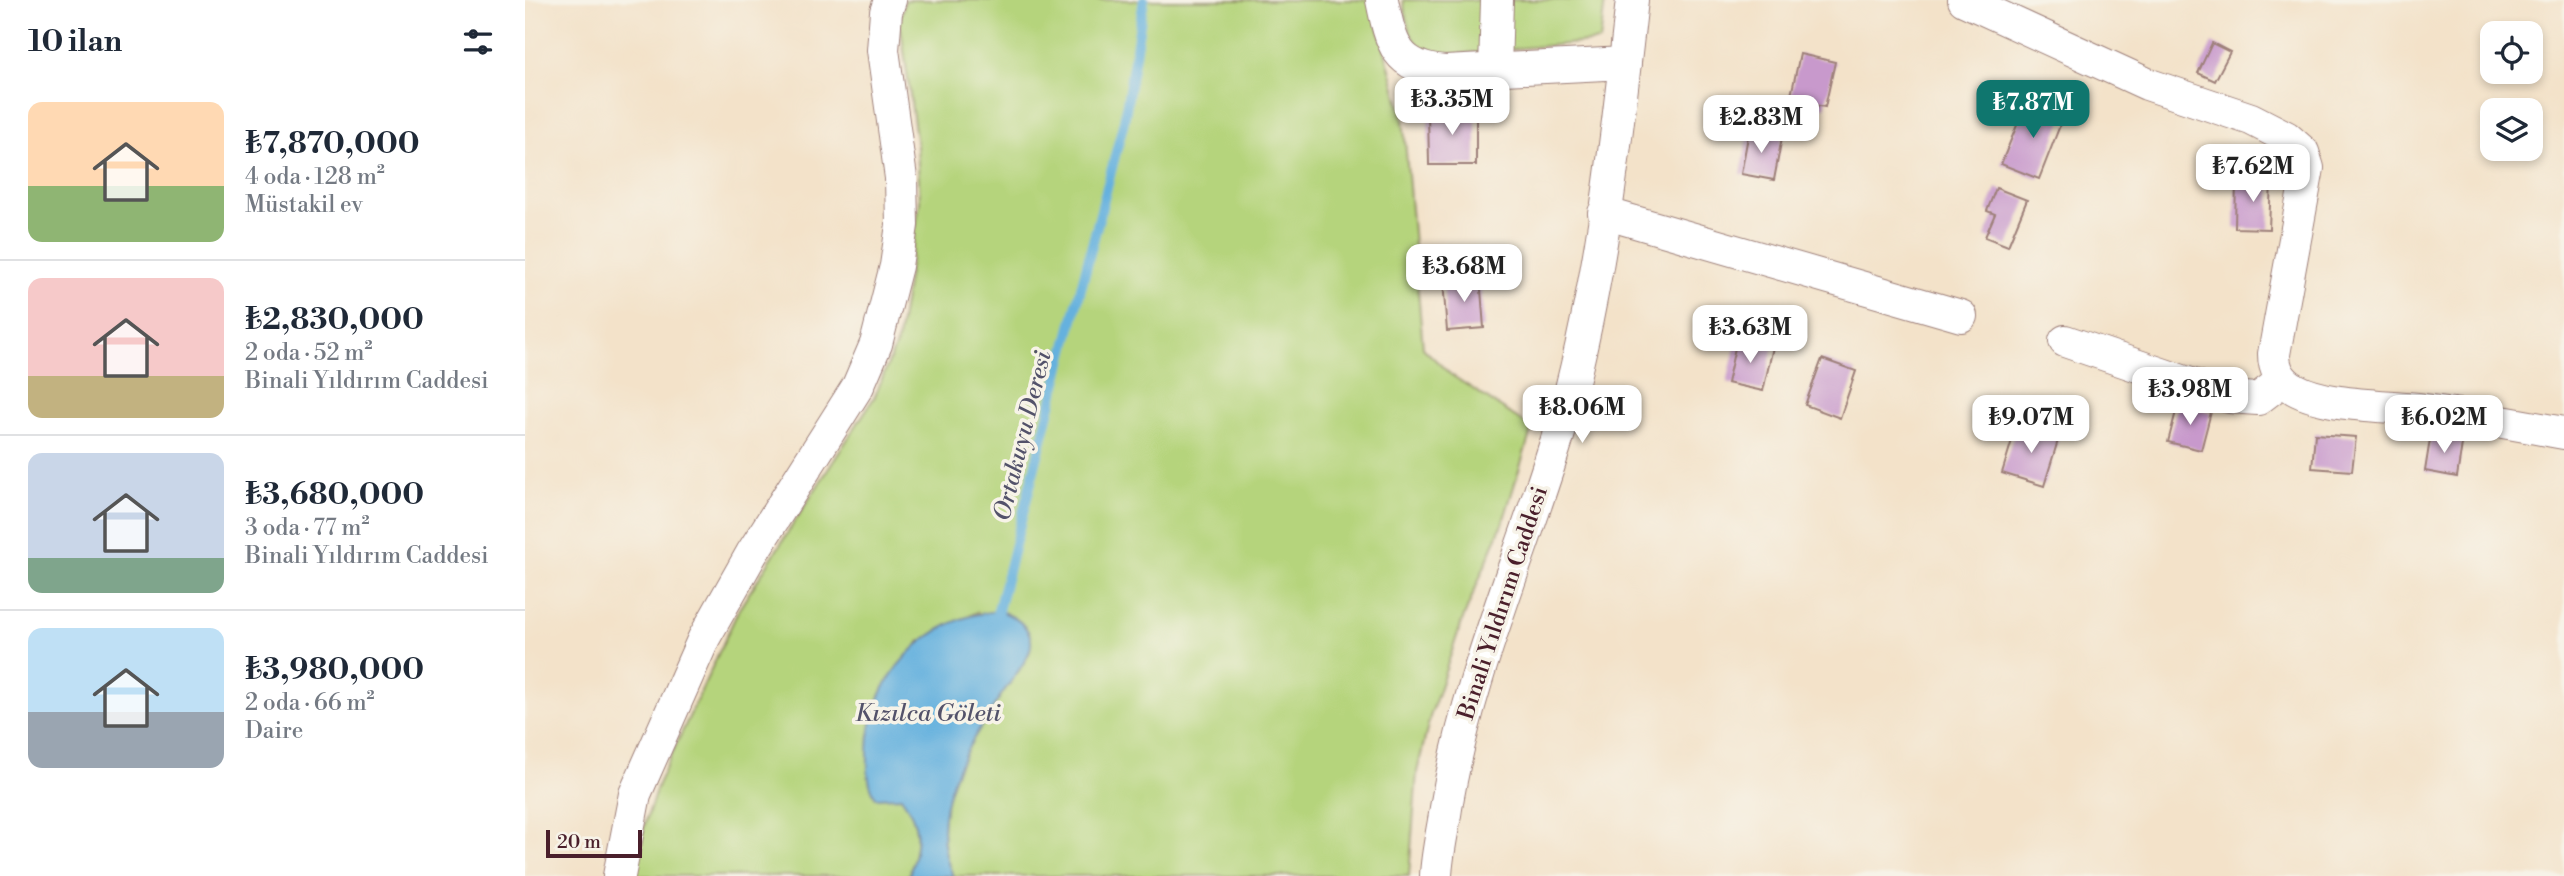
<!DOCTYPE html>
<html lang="tr">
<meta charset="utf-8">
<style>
body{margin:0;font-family:"Libre Bodoni",serif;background:#f2f2f3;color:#1f2937;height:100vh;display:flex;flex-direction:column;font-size:26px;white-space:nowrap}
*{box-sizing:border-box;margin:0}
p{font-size:23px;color:#747a83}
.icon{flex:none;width:38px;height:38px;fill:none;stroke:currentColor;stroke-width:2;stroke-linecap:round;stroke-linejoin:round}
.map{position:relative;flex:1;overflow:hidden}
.side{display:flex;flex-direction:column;background:#fff;width:525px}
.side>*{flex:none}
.tools{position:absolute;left:1955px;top:21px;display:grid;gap:14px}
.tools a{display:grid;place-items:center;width:63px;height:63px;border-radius:14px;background:#fff;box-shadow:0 4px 10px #0003;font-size:35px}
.scale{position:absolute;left:21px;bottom:18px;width:96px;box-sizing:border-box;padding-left:7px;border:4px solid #4a1f2b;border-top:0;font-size:19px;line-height:24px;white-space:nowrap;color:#4a1f2b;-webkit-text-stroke:5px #f7f3e8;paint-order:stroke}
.price{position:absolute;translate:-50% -60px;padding:0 16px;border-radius:14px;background:#fff;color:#222;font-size:23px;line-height:46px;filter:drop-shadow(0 2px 4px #0008)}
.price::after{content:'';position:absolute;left:50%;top:42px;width:21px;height:16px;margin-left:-10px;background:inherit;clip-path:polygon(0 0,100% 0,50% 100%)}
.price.on{background:#0f766e;color:#fff}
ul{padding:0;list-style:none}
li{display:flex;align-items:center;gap:21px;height:175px;padding:0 28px}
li+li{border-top:2px solid #e0e1e3}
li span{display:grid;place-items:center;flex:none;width:196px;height:140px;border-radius:14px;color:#555}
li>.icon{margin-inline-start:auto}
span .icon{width:84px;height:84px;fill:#fffc;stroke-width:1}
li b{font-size:30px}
h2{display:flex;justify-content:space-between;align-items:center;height:84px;padding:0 28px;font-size:30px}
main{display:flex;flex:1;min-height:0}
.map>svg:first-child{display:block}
</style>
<main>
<section class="side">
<h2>10 ilan<svg class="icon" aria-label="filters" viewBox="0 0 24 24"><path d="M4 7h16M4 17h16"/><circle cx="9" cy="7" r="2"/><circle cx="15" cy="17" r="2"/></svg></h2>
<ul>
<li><span style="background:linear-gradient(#ffd9b3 60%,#8fb573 0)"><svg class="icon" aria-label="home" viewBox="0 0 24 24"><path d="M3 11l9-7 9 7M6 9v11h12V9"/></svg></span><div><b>₺7,870,000</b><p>4 oda · 128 m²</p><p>Müstakil ev</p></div></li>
<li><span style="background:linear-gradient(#f6c9c9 70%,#c2b280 0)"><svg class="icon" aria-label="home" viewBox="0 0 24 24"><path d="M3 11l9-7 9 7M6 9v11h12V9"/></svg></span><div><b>₺2,830,000</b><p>2 oda · 52 m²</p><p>Binali Yıldırım Caddesi</p></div></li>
<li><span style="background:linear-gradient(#c9d6e8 75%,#7fa58c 0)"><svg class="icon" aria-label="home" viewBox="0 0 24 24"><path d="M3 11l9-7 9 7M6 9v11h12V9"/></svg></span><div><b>₺3,680,000</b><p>3 oda · 77 m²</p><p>Binali Yıldırım Caddesi</p></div></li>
<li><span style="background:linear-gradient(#bfe0f5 60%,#9aa5b1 0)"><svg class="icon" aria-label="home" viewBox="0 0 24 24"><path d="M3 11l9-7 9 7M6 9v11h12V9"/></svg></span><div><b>₺3,980,000</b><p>2 oda · 66 m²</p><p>Daire</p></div></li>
</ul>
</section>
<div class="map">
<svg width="2039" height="876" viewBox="0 0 2039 876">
<rect width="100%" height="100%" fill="#f7f3e8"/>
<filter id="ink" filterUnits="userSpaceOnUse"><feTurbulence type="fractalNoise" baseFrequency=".0143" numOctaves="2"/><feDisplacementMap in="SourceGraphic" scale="14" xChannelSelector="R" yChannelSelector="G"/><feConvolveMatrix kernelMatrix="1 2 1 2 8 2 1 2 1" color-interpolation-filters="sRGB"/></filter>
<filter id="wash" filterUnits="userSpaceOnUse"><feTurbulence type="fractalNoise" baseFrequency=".00686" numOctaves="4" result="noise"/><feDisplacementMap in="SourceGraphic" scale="28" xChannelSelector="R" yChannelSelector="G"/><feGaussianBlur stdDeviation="1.57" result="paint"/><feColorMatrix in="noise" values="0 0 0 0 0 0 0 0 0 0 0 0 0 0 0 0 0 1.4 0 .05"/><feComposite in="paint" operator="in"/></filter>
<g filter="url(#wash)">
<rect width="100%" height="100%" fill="#f3e2c9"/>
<g fill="#b5d47b" stroke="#807a53" stroke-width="2">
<path d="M380,0H846L878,117L898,348L925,374L1007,428L978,522L937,621L905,717L892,772L884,876H428C391,796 465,716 505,651L452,612L394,642L351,797L376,796C397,825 394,844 384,876H110L119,827L133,784L214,609L350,396L373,340L395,202L392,146L375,21Z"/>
<path d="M878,0H1080L1075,41L920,55C885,50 883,31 878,0Z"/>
</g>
<path fill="#65b1de" stroke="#586884" stroke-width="2" d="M475,611C492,617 513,631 504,653C498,667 486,681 477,694C442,747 398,811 428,876H384C394,844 397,825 376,797L351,798C341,781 343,769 343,751C344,678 402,615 475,611Z"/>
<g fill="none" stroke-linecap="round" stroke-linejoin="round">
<polyline stroke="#65b1de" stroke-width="10" points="470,622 599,121 619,0"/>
</g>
<g id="blocks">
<g fill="#c899cc">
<polygon points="1687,43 1705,52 1690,81 1673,73"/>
<polygon points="1275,54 1310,62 1300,107 1265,100"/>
<polygon points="1502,101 1539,115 1514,179 1476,164"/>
<polygon points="903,110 951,110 951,165 904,165"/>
<polygon points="1224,131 1257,137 1249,180 1216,174"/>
<polygon points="1711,179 1746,180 1744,229 1710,228"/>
<polygon points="1471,188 1502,200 1483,246 1460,237 1470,214 1462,211"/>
<polygon points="955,277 959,328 922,331 918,281"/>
<polygon points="1212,339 1248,347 1238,391 1202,383"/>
<polygon points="1297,359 1331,371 1315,418 1280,405"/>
<polygon points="1653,404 1686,412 1676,450 1643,442"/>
<polygon points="1492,424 1534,437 1519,486 1477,473"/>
<polygon points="1906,433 1938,437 1932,477 1900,471"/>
<polygon points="1790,434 1831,437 1827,471 1787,468"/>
</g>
</g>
</g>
<g filter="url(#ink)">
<use href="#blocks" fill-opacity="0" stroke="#9e807a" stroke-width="2"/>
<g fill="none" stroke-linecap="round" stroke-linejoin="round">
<defs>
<g id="minor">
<path d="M857,0C866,44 871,68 920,72L1100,63"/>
<path d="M1439,0L1622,84L1726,119L1761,137L1778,152L1783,168L1749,354C1749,370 1756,381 1770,389C1802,407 1864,405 1901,410C1948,416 1993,425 2039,433"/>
<polyline points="970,70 972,0"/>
<polyline points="1079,213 1436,316"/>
<polyline points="1540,341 1704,397 1733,399 1758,380"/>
<polyline points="94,876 110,794 179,638 227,553 333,386 351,344 371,266 377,225 376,178 358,50 361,12 365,0"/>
<path d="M911,876C912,853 918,830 921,808C942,678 996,559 1034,433C1075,294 1091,144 1107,0"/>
</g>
</defs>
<use href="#minor" stroke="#9e807a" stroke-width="34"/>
<use href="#minor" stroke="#fff" stroke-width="32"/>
</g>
</g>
<g text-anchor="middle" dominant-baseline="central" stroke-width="7" stroke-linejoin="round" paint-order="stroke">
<g font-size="23" fill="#4a1f2b" stroke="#f7f3e8">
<text transform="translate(978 603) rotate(-72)">Binali Yıldırım Caddesi</text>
</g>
<g font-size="24" font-style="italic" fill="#53526a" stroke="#f7f3e8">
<text transform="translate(498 436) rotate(-76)">Ortakuyu Deresi</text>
<text x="403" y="714">Kızılca Göleti</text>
</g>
</g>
</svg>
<div class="tools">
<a><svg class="icon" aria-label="locate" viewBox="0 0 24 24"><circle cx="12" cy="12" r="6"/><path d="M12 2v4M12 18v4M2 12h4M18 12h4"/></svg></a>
<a><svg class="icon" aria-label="layers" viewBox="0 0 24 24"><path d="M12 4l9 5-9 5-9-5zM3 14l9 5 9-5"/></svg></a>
</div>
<div class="scale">20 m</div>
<b class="price" style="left:927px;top:137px">₺3.35M</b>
<b class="price on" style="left:1508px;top:140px">₺7.87M</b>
<b class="price" style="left:1236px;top:155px">₺2.83M</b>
<b class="price" style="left:1728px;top:204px">₺7.62M</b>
<b class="price" style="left:939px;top:304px">₺3.68M</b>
<b class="price" style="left:1225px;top:365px">₺3.63M</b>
<b class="price" style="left:1665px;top:427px">₺3.98M</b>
<b class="price" style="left:1057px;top:445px">₺8.06M</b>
<b class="price" style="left:1506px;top:455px">₺9.07M</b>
<b class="price" style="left:1919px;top:455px">₺6.02M</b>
</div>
</main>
